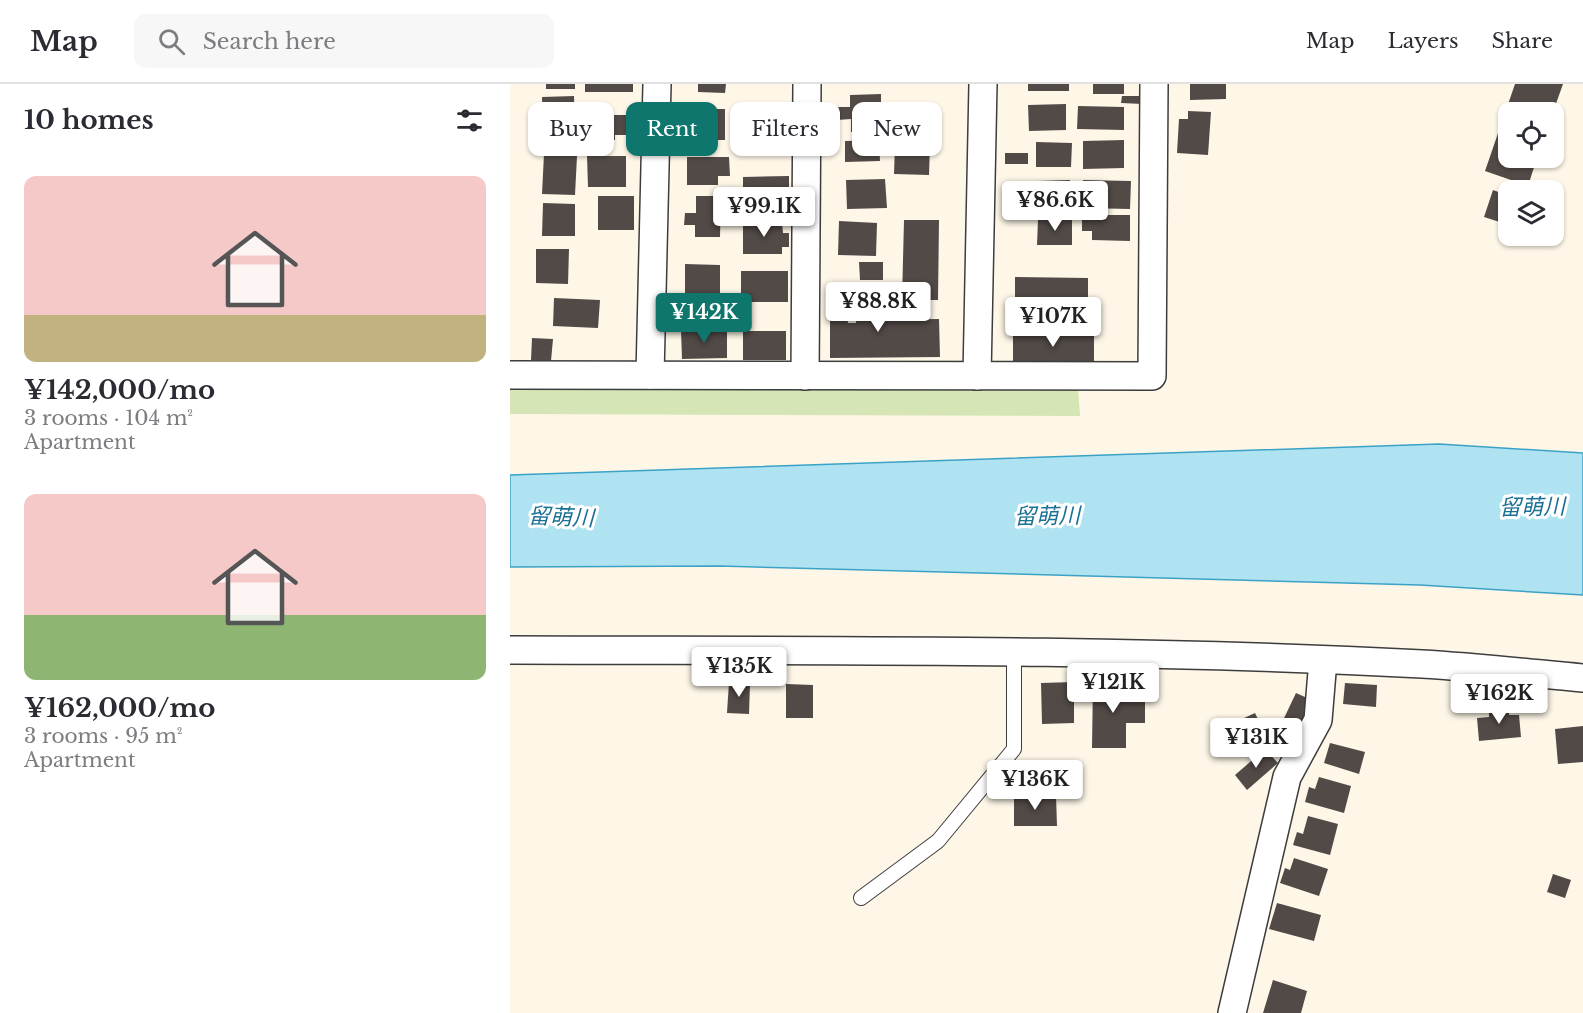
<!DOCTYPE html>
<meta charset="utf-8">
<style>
body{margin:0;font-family:"Libre Baskerville","Noto Sans JP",serif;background:#f7f7f7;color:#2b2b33;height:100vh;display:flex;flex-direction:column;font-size:22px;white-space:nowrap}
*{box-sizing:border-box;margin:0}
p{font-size:20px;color:#7c7c81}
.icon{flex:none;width:33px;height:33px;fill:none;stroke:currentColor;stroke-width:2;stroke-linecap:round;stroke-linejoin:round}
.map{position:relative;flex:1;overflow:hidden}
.details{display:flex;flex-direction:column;background:#fff;width:510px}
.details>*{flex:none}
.top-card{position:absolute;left:18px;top:18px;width:570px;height:54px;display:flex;gap:12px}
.tools{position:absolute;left:988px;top:18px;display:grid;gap:12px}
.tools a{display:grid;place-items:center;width:66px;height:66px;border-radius:12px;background:#fff;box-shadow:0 2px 4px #0004;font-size:30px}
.price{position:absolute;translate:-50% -51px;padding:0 14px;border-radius:6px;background:#fff;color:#222;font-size:20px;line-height:39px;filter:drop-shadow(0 2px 3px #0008)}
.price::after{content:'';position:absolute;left:50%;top:36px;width:18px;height:14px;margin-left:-9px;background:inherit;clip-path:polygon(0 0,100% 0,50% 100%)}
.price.active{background:#0f766e;color:#fff}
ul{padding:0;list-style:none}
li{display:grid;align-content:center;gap:12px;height:318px;padding:0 24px}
li span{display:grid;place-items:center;height:186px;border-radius:12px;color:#555}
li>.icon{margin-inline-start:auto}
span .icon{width:108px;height:108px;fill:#fffc;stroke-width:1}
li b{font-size:26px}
h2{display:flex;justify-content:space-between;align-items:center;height:72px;padding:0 24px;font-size:26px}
.pill{padding:0 21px;border-radius:12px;background:#fff;box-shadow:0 2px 4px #0004;font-size:21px;line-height:54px}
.pill.active{background:#0f766e;color:#fff}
header{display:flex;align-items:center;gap:36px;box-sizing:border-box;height:84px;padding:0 30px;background:#fff;border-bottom:2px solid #e1e1e2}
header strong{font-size:28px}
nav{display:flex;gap:33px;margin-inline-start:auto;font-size:21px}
.search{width:420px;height:54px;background:#f7f7f7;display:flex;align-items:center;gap:15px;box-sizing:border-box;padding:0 21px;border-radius:12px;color:#7c7c81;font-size:22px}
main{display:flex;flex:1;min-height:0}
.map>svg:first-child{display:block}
</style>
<header>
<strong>Map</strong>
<div class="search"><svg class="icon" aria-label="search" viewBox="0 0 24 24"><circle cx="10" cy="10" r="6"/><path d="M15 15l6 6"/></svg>Search here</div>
<nav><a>Map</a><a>Layers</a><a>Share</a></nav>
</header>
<main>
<section class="details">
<h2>10 homes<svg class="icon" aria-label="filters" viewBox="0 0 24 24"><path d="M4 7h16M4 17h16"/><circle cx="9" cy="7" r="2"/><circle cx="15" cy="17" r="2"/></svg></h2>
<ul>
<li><span style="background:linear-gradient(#f6c9c9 75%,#c2b280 0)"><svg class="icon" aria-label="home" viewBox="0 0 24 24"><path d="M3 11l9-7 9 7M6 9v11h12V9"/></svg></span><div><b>¥142,000/mo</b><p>3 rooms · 104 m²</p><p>Apartment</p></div></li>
<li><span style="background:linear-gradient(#f6c9c9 65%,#8fb573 0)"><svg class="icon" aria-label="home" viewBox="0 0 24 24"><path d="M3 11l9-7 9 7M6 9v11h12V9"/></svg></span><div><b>¥162,000/mo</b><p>3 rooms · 95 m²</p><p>Apartment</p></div></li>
</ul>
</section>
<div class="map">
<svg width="1073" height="929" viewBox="0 0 1073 929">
<rect width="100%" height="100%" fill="#fef7e8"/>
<polygon fill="#d5e5b5" points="0,298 568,302 570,332 0,330"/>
<polygon fill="#b0e3f2" stroke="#3ba2c5" stroke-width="1.5" points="929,360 1073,369 1073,511 910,501 210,482 0,483 0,391"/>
<g fill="#524a47">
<rect x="36" y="0" width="29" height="5"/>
<rect x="75" y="0" width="48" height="8"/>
<polygon points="188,0 216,0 215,9 188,8"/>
<rect x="518" y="0" width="41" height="7"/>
<rect x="583" y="0" width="31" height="10"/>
<polygon points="680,0 716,0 716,15 680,16"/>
<polygon points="1005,0 1053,0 1043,28 999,28 999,74 1027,74 1018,102 975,87"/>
<polygon points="371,10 371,48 341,48 341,35 327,36 327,23 340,23 340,11"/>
<polygon points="64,12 65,47 33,48 32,13"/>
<polygon points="612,12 633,12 633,20 611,19"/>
<polygon points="556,20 556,46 519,47 518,21"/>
<polygon points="568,22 614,23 614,46 567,45"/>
<polygon points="182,25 215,25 215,56 167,56 167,46 175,47 175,35 182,35"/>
<polygon points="678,27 701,28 698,71 667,69 669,35 678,35"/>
<polygon points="72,31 117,31 117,51 105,51 105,56 72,57"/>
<polygon points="369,56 370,77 335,78 335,57"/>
<polygon points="614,56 614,84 573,85 573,57"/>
<polygon points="385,58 420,59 419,91 384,90"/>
<polygon points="526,58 562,59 561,83 526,83"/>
<rect x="495" y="69" width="23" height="11"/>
<polygon points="34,70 67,72 65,111 32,110"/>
<polygon points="77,72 116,72 116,103 78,103"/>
<polygon points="177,73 219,73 220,92 208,92 208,101 177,101"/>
<polygon points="279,92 279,125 233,126 233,93"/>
<polygon points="375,95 377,124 337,125 336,96"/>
<polygon points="560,96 560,123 527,124 527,97"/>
<polygon points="573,96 621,97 620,125 573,124"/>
<polygon points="983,106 999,112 999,141 974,133"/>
<rect x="88" y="112" width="36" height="34"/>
<polygon points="186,112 211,112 210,153 185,153 185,141 174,141 175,129 186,129"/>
<polygon points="33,119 65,120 65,152 32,152"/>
<polygon points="572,131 620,131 620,157 582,156 582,147 572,147"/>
<polygon points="528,135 562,135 562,161 527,161"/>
<polygon points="394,136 429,136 428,216 392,216"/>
<polygon points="329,137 367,139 366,172 328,171"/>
<polygon points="233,138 272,139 273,149 279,149 279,163 272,163 272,170 233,170"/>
<polygon points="26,165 59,165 58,200 26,199"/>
<polygon points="349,178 373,178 373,196 350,196"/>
<polygon points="175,180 210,181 210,209 175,209"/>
<rect x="231" y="187" width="47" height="31"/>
<polygon points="505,193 578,194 578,226 505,225"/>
<polygon points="354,207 355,232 337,232 338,239 346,239 346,236 429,235 430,273 320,274 320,208"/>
<polygon points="44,214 90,216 88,244 43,242"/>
<polygon points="163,219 186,220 185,233 162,231"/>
<polygon points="503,243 525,243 525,250 564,250 564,245 584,245 584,282 503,282"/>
<polygon points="171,246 217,246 217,274 172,275"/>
<rect x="233" y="247" width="43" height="29"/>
<polygon points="22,254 43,255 41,277 21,276"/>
<polygon points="583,597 617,598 616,618 635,618 635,639 616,639 616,664 582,664"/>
<polygon points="219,598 240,598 239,630 217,629"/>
<polygon points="564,598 564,639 532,640 531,599"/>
<polygon points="835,599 867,601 866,623 833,620"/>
<polygon points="276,600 303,601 303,634 276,634"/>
<polygon points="786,609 804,617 785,659 766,651"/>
<polygon points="999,622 999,631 1009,631 1011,653 969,657 967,634 979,633 979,624"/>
<polygon points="745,629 757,654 717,672 706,647"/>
<polygon points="1073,642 1073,678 1048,680 1045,645"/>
<polygon points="820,659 855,668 849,690 814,679"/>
<polygon points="755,665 768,679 737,706 725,691"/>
<polygon points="809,693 841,702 834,729 795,718 799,703 805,705"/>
<polygon points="546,711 547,742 504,742 504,712"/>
<polygon points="798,732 828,740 820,771 783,761 787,748 793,750"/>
<polygon points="784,774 818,785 809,812 770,799 775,784 780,786"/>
<polygon points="1043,790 1061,796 1055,814 1037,808"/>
<polygon points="767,819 811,831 804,857 759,845"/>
<polygon points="763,896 797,907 791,929 753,929"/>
</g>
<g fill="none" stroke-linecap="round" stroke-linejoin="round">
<defs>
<polyline id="lane" points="351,814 428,757 504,665 504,569"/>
<g id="street">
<polyline points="0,291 642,292 644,0"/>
<polyline points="140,291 147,0"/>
<polyline points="295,292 297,0"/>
<polyline points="467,292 473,0"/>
<path d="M0,566C304,567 608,564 912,580C965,583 1019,589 1073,594"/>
<polyline points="722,929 777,693 808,636 813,576"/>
</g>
</defs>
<use href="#lane" stroke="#3d3d3d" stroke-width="16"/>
<use href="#street" stroke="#3d3d3d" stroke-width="30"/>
<use href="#lane" stroke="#fff" stroke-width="14"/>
<use href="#street" stroke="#fff" stroke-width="27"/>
</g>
<g text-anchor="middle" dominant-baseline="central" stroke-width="6" stroke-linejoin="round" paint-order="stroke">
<g font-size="22" font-style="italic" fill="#1b7194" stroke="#fff">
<text transform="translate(1022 423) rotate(-1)">留萌川</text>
<text transform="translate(537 432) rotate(-1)">留萌川</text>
<text transform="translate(51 433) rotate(2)">留萌川</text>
</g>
</g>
</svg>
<div class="tools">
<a><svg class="icon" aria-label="locate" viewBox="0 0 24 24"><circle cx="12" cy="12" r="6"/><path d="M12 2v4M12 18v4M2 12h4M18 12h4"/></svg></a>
<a><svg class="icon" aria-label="layers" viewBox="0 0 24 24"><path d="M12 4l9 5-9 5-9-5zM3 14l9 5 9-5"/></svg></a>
</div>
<b class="price" style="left:545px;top:148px">¥86.6K</b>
<b class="price" style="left:254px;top:154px">¥99.1K</b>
<b class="price" style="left:368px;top:249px">¥88.8K</b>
<b class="price active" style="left:194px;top:260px">¥142K</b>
<b class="price" style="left:543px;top:264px">¥107K</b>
<b class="price" style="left:229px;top:614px">¥135K</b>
<b class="price" style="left:603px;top:630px">¥121K</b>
<b class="price" style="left:989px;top:641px">¥162K</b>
<b class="price" style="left:746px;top:685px">¥131K</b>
<b class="price" style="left:525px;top:727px">¥136K</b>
<div class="top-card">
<a class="pill">Buy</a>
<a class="pill active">Rent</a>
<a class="pill">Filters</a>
<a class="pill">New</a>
</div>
</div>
</main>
